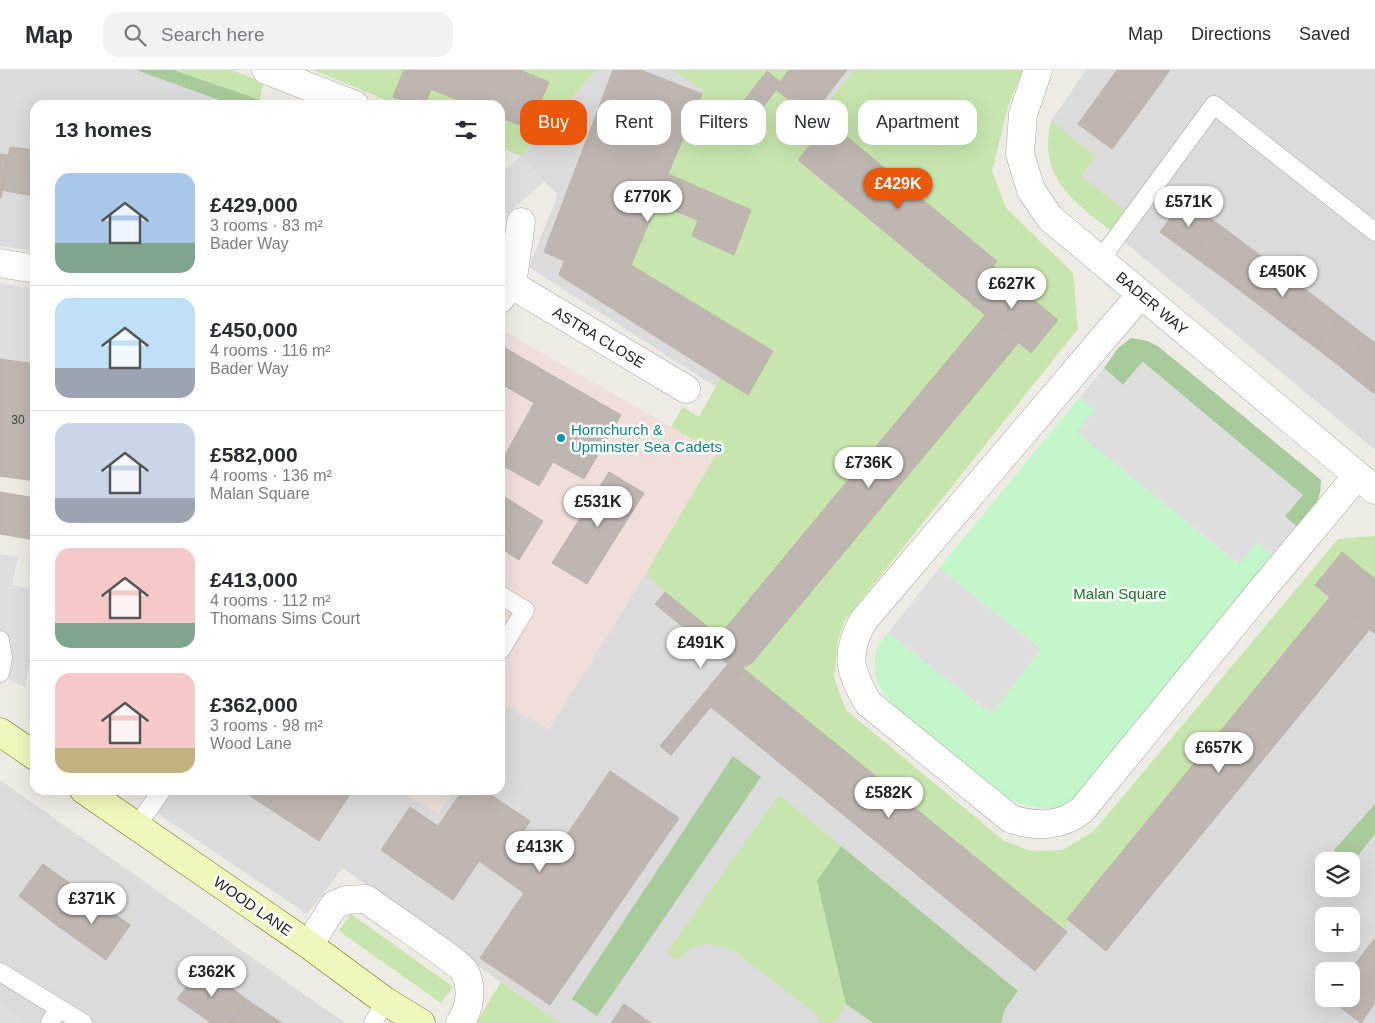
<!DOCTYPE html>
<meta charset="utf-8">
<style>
body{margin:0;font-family:Arial,sans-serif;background:#f2f2f3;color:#2b2b33;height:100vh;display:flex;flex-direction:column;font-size:19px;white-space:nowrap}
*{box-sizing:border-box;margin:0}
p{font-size:16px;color:#7c7c81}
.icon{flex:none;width:28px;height:28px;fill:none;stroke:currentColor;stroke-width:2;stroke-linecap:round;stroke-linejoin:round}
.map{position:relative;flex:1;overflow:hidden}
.drawer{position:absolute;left:30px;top:30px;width:475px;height:695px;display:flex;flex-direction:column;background:#fff;border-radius:15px;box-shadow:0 5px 20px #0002}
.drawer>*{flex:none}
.guide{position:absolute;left:520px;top:30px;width:475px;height:45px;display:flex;gap:10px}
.fabs{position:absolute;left:1315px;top:782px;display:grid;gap:10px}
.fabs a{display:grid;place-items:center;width:45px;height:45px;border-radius:10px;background:#fff;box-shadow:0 5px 20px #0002;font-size:25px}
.price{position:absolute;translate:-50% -42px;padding:0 11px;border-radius:18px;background:#fff;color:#222;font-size:16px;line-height:32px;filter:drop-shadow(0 1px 2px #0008)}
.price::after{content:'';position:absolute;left:50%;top:30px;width:15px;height:11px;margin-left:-8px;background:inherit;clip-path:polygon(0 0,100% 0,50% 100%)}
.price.current{background:#ea580c;color:#fff}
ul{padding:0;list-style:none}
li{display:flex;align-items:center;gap:15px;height:125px;padding:0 25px}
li+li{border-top:1px solid #e1e1e2}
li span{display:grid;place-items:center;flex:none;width:140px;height:100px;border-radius:15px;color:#555}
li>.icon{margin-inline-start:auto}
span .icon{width:60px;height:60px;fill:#fffc;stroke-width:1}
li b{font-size:21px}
h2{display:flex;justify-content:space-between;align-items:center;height:60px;padding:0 25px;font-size:21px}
.chip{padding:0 18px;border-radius:15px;background:#fff;box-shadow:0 5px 20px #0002;font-size:18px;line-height:45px}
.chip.current{background:#ea580c;color:#fff}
header{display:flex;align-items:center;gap:30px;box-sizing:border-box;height:70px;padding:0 25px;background:#fff;border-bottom:1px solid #e1e1e2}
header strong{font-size:24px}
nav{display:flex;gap:28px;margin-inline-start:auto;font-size:18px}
.search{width:350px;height:45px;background:#f2f2f3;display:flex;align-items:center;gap:12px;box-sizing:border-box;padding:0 18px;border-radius:15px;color:#7c7c81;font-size:19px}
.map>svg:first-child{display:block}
</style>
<header>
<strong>Map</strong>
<div class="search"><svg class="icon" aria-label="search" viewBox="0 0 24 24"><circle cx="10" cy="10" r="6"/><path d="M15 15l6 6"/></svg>Search here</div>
<nav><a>Map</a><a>Directions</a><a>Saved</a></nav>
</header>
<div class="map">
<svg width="1375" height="953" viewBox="0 0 1375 953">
<rect width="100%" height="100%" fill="#eeebe4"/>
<g fill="#dcdbdb" fill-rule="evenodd">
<polygon points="0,0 136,0 233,35 35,35 35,181 0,176"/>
<path d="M596,0H854L820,45L997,191L993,195L1058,250L1031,283L1019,273L752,593L744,598L1067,861V849L1329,527L1315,515L1342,482L1375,509V953H560L477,895L343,798L307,844L157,743L173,720H400L438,744L454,720H500V646L507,636L549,659L646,503L717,383L671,357L683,337L699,347L716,317L529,197L558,124L544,112L521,86ZM1324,791H1351V819H1324ZM1324,846H1351V874H1324ZM1324,901H1351V929H1324Z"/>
<polygon points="1086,0 1375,0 1375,380 1110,160 1125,140 1080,106 1051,51"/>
<polygon points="0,710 345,953 0,953"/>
</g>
<g fill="#efdfd8">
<polygon points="500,259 717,383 646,503 549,659 507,636 500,646"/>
<polygon points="400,720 454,720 438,744"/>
</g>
<g fill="#c7e6ad">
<polygon points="174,0 231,0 263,12 260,30"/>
<polygon points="313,0 596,0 521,86 500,77 500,35 398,35"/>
<polygon points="672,0 789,0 780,12 767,1 736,41 729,37 751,52 776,20 811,46 823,59 798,91 985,245 719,566 665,522 646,503 717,383 671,357 683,337 699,347 721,307 773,281 631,195 657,134 698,150 693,166 734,185 751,140 668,104 703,20"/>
<polygon points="854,0 1023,0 1008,36 992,101 1006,138 1073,203 1078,259 845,550 838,569 834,608 846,640 1003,770 1030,781 1063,780 1094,761 1338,469 1375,466 1375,509 1342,482 1315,515 1330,527 1067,849 1067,862 743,598 752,593 1019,272 1031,283 1058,250 993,196 997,190 819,45"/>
<path d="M1051,51L1095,86L1081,106L1125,140L1110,160C1071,129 1038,107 1051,51Z"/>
<polygon points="779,725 1018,921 1005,939 1001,953 873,953 846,934 834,953 819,953 820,947 733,880 710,874 692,877 676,890 667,882"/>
<polygon points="351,844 453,917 441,933 339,861"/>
<polygon points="501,912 560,953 476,953"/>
</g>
<g fill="#a8cb9b">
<polygon points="136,0 174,0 260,30 259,35 233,35"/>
<path d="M1131,268L1148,271L1159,277L1321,410C1321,434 1312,440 1297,457L1284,447L1302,425L1143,292L1123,315L1104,298L1118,278Z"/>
<polygon points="733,686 761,707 597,946 572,929"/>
<polygon points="1375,734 1375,764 1352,793 1334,780"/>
<polygon points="841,776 1018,921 1005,939 1001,953 873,953 846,934 817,811"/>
</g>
<polygon fill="#c3f6c9" points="1079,328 1095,340 1077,361 1238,494 1257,472 1273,486 1072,732 1050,739 1028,736 1007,728 897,638 883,623 876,607 875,590 877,576 888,563 991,644 1041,579 939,498"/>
<g fill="#dedede">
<polygon points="521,86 544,112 507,144 500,135 500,104"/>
<polygon points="0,213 35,219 35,294 0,289"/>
<polygon points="1142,292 1303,425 1285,446 1297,457 1273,486 1257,472 1239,494 1076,362 1095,340 1079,328 1104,298 1123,315"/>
<polygon points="0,484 18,486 12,515 35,520 35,567 25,617 5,608 0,616"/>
<polygon points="939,498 1041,579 991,644 888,563"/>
<polygon points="0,934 29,953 0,953"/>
</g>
<g fill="#beb7b1" stroke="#bfb2a7">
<polygon points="404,0 520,0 549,12 529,59 500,47 500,35 470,35 431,19 425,35 414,35 393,27"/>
<polygon points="613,0 641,0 702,24 668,104 751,140 734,185 692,166 698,150 657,134 631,195 773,281 748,325 559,205 564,191 544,182"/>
<polygon points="789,0 847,0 811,46 776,20 751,52 736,41 767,1 780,12"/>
<polygon points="1117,0 1170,0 1142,39 1107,14"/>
<polygon points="1107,14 1142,39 1112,79 1078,54"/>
<polygon points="829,52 997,191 966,229 798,90"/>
<polygon points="10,77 35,80 28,125 1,120"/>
<polygon points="35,80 35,126 28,125"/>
<polygon points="0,84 8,85 1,128 0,128"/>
<polygon points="1184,130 1217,153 1193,186 1160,162"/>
<polygon points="1217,153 1249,177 1225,209 1193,186"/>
<polygon points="1249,177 1280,200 1255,232 1225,209"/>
<polygon points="993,196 1058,250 1031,283 966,229"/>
<polygon points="1280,200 1310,223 1286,256 1255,232"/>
<polygon points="1310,223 1340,246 1316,278 1286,256"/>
<polygon points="985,245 1019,272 752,593 719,566"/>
<polygon points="1340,246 1367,267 1342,298 1316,278"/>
<polygon points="1367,267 1375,273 1375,321 1373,323 1342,298"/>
<polygon points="500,275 621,345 584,409 553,392 539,416 500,394 534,333 500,313"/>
<polygon points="0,289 35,294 35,411 0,406"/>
<polygon points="609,402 644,423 587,514 552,493"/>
<polygon points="0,422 35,428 35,470 0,464"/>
<polygon points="500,424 543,451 519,490 500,478"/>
<polygon points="1342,482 1375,509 1375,564 1315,515"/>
<polygon points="665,522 752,593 743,598 671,685 660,676 728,594 655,534"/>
<polygon points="1330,527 1370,559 1106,881 1067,849"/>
<polygon points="743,598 1067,862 1035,901 711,637"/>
<polygon points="610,701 679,748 550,935 480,888 524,823 479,791 453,830 381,780 410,737 438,756 463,720 484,720 530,751 522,764 553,785"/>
<polygon points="241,720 353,720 319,771"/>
<polygon points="43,794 78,819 55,854 19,826"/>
<polygon points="78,819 130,855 106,890 55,854"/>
<polygon points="1375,868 1375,914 1353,897"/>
<polygon points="203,896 246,929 231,953 211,953 177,929"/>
<polygon points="1353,897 1375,914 1375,933 1361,953 1329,929 1351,929 1351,901 1350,901"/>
<polygon points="246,929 282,953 231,953"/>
<polygon points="624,934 651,953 611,953"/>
</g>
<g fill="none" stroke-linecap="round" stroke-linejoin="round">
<defs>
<g id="lane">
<polyline points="1100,190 1214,35 1375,162"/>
<polyline points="500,525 525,540 500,581"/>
<polyline points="0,570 3,588 0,603"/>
<polyline points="137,756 162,720"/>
<polyline points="0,902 83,953"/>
<polyline points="50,953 58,938"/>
<polyline points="373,953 385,931"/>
</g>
<g id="street">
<polyline points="266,0 355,35"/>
<polyline points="1038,0 1023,44 1020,84 1031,120 1050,148 1375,420"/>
<polyline points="0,193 35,199"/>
<polyline points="512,215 521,152"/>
<path d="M1141,224L863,551C844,586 850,601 868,633L1011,749C1037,757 1060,757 1082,740L1265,516L1357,406"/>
<polyline points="500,229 512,215 686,319"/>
<path d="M309,875L334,835L346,830L366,829C379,839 462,894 465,902C473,919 470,938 460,953"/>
</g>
<g id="secondary">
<polyline points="0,662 35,686"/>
<polyline points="84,720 309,875 385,931 421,953"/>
</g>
</defs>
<use href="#lane" stroke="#a5a5a5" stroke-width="19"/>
<use href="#street" stroke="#a5a5a5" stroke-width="29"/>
<use href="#secondary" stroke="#616e0b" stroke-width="29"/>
<use href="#lane" stroke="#fff" stroke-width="18"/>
<use href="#street" stroke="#fff" stroke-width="28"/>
<use href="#secondary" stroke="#f1f6bb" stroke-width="28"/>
</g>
<circle fill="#0f9aa8" stroke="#fff" stroke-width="2" cx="561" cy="368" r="5"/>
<g text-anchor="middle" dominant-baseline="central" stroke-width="5" stroke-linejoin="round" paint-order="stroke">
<g font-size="12" fill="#464443">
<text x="18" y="350">30</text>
</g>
<g font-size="15" fill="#1e1e1e" stroke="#fff">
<text transform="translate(1152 233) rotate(40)">BADER WAY</text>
<text transform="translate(599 267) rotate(31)">ASTRA CLOSE</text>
<text transform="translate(253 836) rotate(35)">WOOD LANE</text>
</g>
<g font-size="15" fill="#0d838f" stroke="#fff" text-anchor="start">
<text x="571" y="359">Hornchurch &amp;<tspan x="571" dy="17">Upminster Sea Cadets</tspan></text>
</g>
<g font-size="15" fill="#12751d" stroke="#fff">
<text x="1120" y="523">Malan Square</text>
</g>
</g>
</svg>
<div class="fabs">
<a><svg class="icon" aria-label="layers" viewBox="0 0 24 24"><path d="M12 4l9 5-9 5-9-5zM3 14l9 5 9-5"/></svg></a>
<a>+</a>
<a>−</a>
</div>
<b class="price current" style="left:898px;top:140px">£429K</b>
<b class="price" style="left:648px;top:153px">£770K</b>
<b class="price" style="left:1189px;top:158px">£571K</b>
<b class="price" style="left:1283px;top:228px">£450K</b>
<b class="price" style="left:1012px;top:240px">£627K</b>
<b class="price" style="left:869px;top:419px">£736K</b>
<b class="price" style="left:598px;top:458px">£531K</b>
<b class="price" style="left:701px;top:599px">£491K</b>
<b class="price" style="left:1219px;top:704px">£657K</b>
<b class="price" style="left:889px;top:749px">£582K</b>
<b class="price" style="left:540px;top:803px">£413K</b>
<b class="price" style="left:92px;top:855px">£371K</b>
<b class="price" style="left:212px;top:928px">£362K</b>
<div class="guide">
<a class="chip current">Buy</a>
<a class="chip">Rent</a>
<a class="chip">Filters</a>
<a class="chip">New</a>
<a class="chip">Apartment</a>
</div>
<section class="drawer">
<h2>13 homes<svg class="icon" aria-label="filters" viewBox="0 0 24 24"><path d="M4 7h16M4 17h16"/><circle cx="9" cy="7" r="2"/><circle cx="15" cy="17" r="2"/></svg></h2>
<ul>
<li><span style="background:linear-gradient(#a9c7e8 70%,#7fa58c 0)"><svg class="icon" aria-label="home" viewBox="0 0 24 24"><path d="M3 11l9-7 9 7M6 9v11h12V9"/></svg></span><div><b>£429,000</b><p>3 rooms · 83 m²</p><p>Bader Way</p></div></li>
<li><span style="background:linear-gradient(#bfe0f5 70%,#9aa5b1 0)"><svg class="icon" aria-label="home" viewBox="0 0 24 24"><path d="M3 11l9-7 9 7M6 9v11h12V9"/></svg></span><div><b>£450,000</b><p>4 rooms · 116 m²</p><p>Bader Way</p></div></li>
<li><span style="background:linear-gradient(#c9d6e8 75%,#9aa5b1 0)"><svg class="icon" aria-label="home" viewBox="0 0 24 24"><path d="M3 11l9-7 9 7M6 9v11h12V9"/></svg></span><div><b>£582,000</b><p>4 rooms · 136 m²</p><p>Malan Square</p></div></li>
<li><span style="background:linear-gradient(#f6c9c9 75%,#7fa58c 0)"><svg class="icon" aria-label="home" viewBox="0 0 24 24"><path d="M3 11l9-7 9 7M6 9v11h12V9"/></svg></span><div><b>£413,000</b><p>4 rooms · 112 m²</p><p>Thomans Sims Court</p></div></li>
<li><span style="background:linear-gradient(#f6c9c9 75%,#c2b280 0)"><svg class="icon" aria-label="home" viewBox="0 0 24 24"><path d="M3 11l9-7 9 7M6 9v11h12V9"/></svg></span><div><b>£362,000</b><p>3 rooms · 98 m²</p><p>Wood Lane</p></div></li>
</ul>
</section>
</div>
